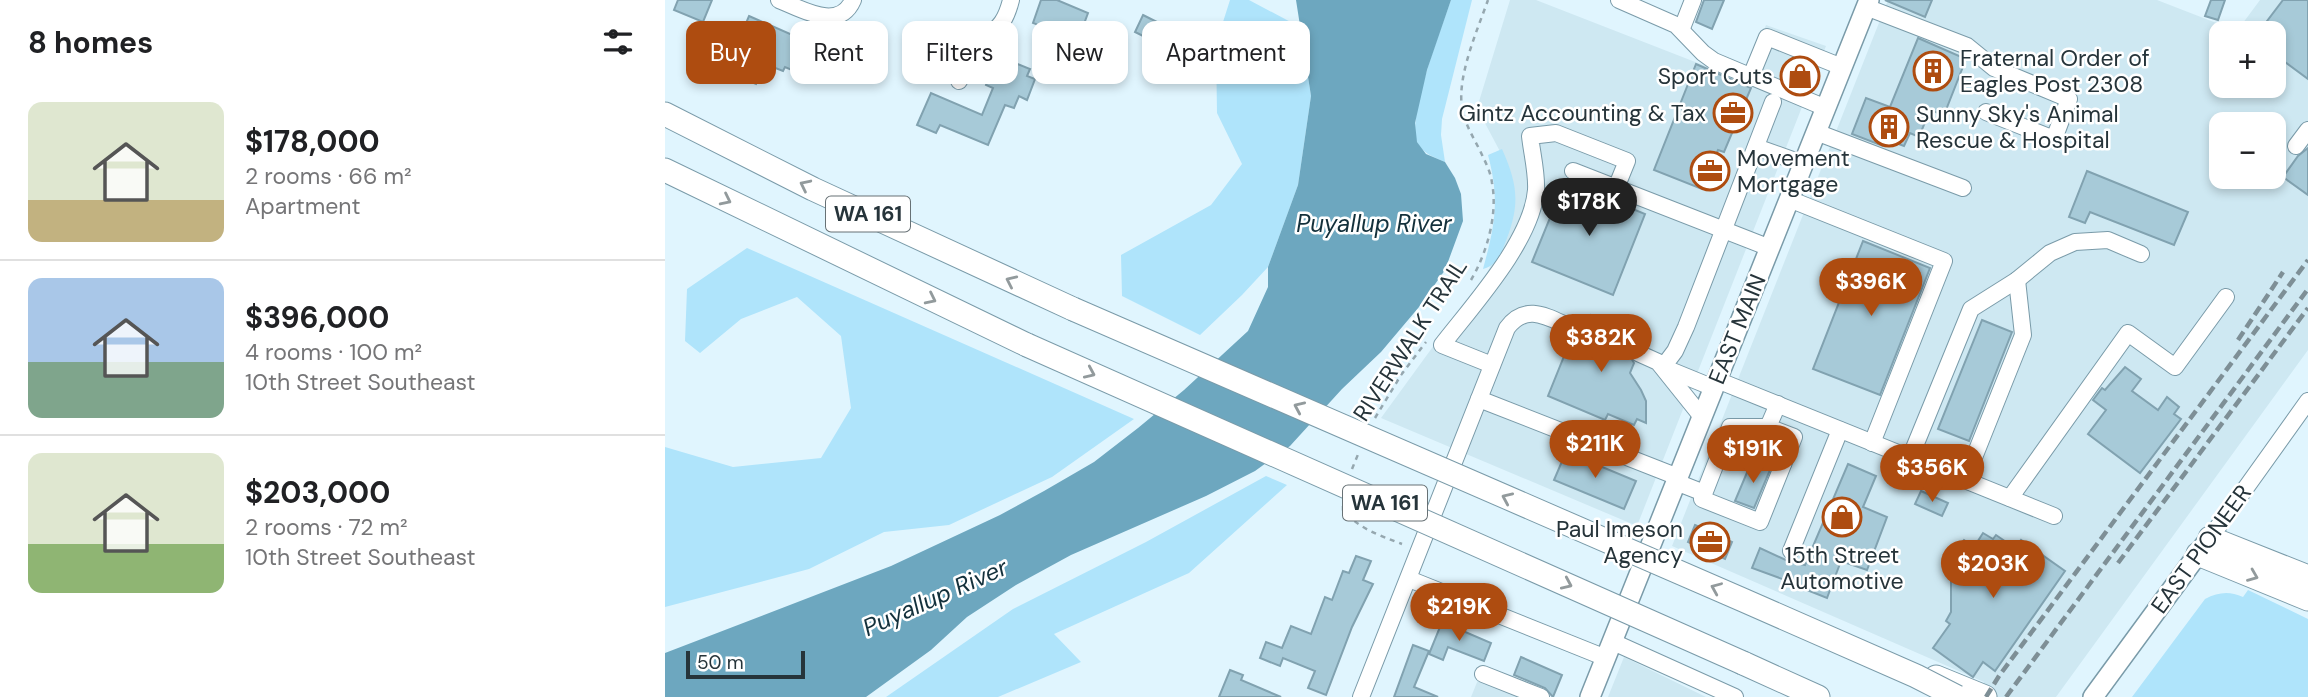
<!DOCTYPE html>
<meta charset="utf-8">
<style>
body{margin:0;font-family:"DM Sans",sans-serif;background:#f2f2f2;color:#202124;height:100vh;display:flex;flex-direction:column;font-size:26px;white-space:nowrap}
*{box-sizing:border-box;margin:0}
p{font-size:23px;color:#757577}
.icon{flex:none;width:38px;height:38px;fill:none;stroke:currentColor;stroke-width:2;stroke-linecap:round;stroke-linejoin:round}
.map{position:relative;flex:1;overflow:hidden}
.details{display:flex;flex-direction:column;background:#fff;width:665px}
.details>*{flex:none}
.banner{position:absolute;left:21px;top:21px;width:665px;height:63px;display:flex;gap:14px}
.tools{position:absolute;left:1544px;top:21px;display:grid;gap:14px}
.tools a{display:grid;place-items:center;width:77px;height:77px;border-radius:14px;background:#fff;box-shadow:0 4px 10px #0003;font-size:35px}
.scale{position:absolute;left:21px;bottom:18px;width:119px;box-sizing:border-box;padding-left:7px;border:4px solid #26343a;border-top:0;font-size:19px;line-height:24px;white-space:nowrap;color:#26343a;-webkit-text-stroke:5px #fff;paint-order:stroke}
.price{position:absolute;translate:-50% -60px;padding:0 16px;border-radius:24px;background:#ae4c10;color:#fff;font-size:23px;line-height:46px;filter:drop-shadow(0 2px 4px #0008)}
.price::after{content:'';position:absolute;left:50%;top:42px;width:21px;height:16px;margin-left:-10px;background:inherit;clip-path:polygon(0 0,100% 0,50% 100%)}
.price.current{background:#222;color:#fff}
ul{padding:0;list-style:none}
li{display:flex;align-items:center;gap:21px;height:175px;padding:0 28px}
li+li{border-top:2px solid #e0e0e0}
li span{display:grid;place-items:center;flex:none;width:196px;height:140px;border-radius:14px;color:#555}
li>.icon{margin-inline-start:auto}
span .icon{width:84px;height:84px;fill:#fffc;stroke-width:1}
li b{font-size:30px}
h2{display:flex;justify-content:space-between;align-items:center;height:84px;padding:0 28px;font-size:30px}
.tag{padding:0 24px;border-radius:14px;background:#fff;box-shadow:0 4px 10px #0003;font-size:24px;line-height:63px}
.tag.current{background:#ae4c10;color:#fff}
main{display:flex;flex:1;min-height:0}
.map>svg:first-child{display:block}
</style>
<main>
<section class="details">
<h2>8 homes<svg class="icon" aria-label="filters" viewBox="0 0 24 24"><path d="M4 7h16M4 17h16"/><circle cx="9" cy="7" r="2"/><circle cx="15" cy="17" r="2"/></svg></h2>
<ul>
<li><span style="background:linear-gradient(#dfe7d0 70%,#c2b280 0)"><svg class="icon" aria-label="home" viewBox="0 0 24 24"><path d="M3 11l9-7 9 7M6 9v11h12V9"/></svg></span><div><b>$178,000</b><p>2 rooms · 66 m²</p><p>Apartment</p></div></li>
<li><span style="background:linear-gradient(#a9c7e8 60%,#7fa58c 0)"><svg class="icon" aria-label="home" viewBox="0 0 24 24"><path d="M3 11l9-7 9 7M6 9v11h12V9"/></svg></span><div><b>$396,000</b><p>4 rooms · 100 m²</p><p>10th Street Southeast</p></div></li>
<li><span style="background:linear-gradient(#dfe7d0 65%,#8fb573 0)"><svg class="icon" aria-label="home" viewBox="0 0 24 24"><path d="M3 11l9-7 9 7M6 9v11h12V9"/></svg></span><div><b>$203,000</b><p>2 rooms · 72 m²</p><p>10th Street Southeast</p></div></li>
</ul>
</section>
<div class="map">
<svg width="1643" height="697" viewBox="0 0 1643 697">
<rect width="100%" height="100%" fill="#e0f5fe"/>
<g fill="#cee8f2" fill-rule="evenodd">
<polygon points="845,0 871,0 1079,81 1101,25 1161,46 972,526 716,418 823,271 846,223 839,159 812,108"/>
<path d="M1223,0H1492L1572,31L1595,0H1643V350L1391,697H1311L1319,682L1007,546ZM1556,33H1608V86H1556ZM1556,124H1608V177H1556Z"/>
<polygon points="959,657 1041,697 943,697"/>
<polygon points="817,670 883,697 806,697"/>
</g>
<g fill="#afe4fb">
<polygon points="565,0 584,0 635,27 646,96 633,185 603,267 577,295 535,335 457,296 456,255 546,205 577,164 552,113 551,44"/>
<path d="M786,0H807L777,119L776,135L780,162C769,157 759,154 753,144C740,120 777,27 786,0Z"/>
<path d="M837,149C854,187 855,207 839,246C835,257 830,266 818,269C830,225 835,200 823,155Z"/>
<polygon points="82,248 469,419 387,477 284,525 219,532 144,569 0,607 0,447 68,467 156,458 186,408 176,336 132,297 76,319 35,353 20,341 22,289"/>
<polygon points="601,476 622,485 524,573 389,634 416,662 333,697 221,697 348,609 481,542"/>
<path d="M1583,590L1643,619V697H1467L1540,599C1554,592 1564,591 1578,597Z"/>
</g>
<polygon fill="#6da7bf" points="631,0 786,0 762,70 750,123 752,142 761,154 780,162 790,178 796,194 798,221 780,270 754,307 716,352 677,389 625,446 590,471 541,496 406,555 351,585 302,617 266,650 201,697 0,697 0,653 226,566 335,515 379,491 429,462 473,428 519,390 583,331 603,287 603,267 633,185 646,96"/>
<g fill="#a7cad8" stroke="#81a2b0" stroke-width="2">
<polygon points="13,0 47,0 38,22 9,10"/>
<polygon points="376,0 392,0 423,13 413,40 368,23"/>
<polygon points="1059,0 1047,29 1031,22 1039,0"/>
<polygon points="1220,0 1267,0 1260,17"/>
<polygon points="1546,0 1560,0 1553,20 1540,16"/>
<polygon points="1618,0 1643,0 1643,79 1608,53 1608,33 1593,33"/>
<polygon points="478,15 498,25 490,42 470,32"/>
<polygon points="84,16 132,37 129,44 162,57 153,81 120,67 118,71 108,67 104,77 95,73 91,84 44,65 58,33 74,40"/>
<polygon points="1253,38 1301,59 1279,115 1265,110 1254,137 1245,133 1239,146 1231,143 1218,146 1187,134 1201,98 1225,107"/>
<polygon points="340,59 365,69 362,76 370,79 362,100 354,96 349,108 340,105 323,145 275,125 271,133 252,125 266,93 317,115 328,88 321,85 326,71 334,74"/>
<polygon points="1127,62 1149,72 1143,89 1120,80"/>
<polygon points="1031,64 1086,88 1059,152 1053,150 1037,189 989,170"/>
<polygon points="1643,148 1643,195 1618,177 1633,156"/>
<polygon points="1422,171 1523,212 1509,245 1425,212 1420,223 1404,217"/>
<polygon points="900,181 980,214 948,295 867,262"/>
<polygon points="1198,241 1265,268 1215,395 1148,369"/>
<polygon points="926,315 979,338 977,343 966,345 963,353 969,363 965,373 976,390 981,401 981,423 972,419 969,425 943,414 940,420 883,396 906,339 916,338 920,333 919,323 914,319 915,316 924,319"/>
<polygon points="1317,320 1347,332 1304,441 1273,429"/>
<polygon points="1460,367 1476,379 1467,391 1493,410 1502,397 1514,407 1509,414 1516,419 1475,473 1423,434 1441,410 1428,400 1437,388 1440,390"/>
<polygon points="901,452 971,481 959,509 889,480"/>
<polygon points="1086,463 1105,470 1089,508 1070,501"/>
<polygon points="1183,464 1211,476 1198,507 1222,517 1202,570 1176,561 1162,598 1142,590 1142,588 1087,568 1095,548 1123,561 1140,565"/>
<polygon points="1256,491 1283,503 1277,516 1250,504"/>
<polygon points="1030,525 1067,542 1060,559 1023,542"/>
<polygon points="1318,533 1328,539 1331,535 1350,548 1356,540 1400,571 1330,671 1318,662 1308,677 1268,648 1285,624 1281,621 1286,612 1286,567 1295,553 1291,550 1299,540 1309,547"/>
<polygon points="691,556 706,561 698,580 708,584 687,627 661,695 643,688 650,671 618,658 615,666 595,658 601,642 617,648 626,626 646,634 660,597 667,600 678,571 684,573"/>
<polygon points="777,622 826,643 819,661 783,647 778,660 764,654"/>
<polygon points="748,645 764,651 749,687 773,697 729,697"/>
<polygon points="856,657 897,675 888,697 880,688 849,675"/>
<polygon points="565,670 578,675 576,680 616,697 554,697"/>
</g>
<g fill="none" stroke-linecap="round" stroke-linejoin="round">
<polyline stroke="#bbced7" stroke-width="16" stroke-dasharray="16 8" stroke-linecap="butt" points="910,329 973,353"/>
<defs>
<g id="minor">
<path d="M114,0C137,9 174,32 188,0"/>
<polyline points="954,0 1011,25 1038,53 1049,61 1161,108"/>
<polyline points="1201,7 1302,46 1329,68 1404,99 1389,139 1321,112"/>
<polyline points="1017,28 1028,0"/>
<polyline points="1086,76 1102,37 1177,67"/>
<path d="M294,81C299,71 302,59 310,50C327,28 338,32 346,0"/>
<polyline points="1151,132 1298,188"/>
<polyline points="1631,146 1643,130"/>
<polyline points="1091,147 1139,164"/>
<polyline points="908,171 1105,248"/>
<polyline points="1124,199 1279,261 1207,443"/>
<polyline points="973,353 993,362 1037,417"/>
<path d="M827,365L777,345C807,306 867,241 871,190C872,173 867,154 865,136L891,133L962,161L951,188"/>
<polyline points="998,367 1010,351 1021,327 1108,102"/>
<polyline points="1000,368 1049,388"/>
<polyline points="1052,380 1389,516"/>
<polyline points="814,399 1013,477"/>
<polyline points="1103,427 1129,437 1095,522 1037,499 1065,427 1103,427 1113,404"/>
<polyline points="1060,441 1118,464"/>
<polyline points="1245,458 1306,309 1352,280 1385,253 1410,242 1443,240 1476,254"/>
<polyline points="1300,480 1358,335 1352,280"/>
<polyline points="1011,482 1039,493"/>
<polyline points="1345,498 1463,333 1510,367 1561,297"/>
<polyline points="1545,538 1643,401"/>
<polyline points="1126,551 1175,430"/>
<polyline points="744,579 941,658"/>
<polyline points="948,642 1070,697"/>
<polyline points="818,674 876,697"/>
<path d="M696,697L842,328C862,301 885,319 910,329"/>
</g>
<g id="major">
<polyline points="925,697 1204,0"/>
<polyline points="1428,697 1541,543"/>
</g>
<g id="highway">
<polyline points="0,114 148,189 408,309"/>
<polyline points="0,170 362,345"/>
<polyline points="1545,538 1643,577"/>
<polyline points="1533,554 1643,599"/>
<polyline points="1078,663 1153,697"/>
<polyline points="1271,677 1320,697"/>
</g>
</defs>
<use href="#minor" stroke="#7a9ba9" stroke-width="18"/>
<use href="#major" stroke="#7a9ba9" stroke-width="22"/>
<use href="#highway" stroke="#7a9ba9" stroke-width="25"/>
<g stroke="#95a7af" stroke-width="2.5" stroke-dasharray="5 5" stroke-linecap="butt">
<path d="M806,280C822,253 833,214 827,183C826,174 822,165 818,157C811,141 800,126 797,108C792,76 812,31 823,0"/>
<polyline points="710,418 736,375 761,342"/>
<polyline points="687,469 694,452"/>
<path d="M678,506V510C694,529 714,535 737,544"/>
</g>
<use href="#minor" stroke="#fff" stroke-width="16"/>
<use href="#major" stroke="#fff" stroke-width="19"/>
<use href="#highway" stroke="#fff" stroke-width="23"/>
<g stroke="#7e8f96" stroke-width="4.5" stroke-dasharray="10 5" stroke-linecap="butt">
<polyline points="1573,340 1618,272"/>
<polyline points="1453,563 1643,308"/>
<polyline points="1321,697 1334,676 1643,260"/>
<polyline points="1341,697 1643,289"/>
</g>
<defs>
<g id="highway-bridge">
<polyline points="408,309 1078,600 1251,676 1292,697"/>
<polyline points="362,345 1078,663"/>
</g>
</defs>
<use href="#highway-bridge" stroke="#7a9ba9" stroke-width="25" stroke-linecap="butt"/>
<use href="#highway-bridge" stroke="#fff" stroke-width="23"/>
</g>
<defs><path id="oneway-chevron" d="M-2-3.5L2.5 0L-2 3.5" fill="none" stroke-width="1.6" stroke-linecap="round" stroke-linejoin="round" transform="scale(1.75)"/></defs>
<g stroke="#929a9c">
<use href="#oneway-chevron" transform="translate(140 185) rotate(-154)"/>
<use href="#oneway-chevron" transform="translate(61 200) rotate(26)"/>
<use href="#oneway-chevron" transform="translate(346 281) rotate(-155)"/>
<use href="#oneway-chevron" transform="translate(266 299) rotate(26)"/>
<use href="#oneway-chevron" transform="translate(425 373) rotate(24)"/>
<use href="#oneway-chevron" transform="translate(634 407) rotate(-156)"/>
<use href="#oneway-chevron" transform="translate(842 498) rotate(-156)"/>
<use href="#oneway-chevron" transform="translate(1588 576) rotate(22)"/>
<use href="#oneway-chevron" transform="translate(902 584) rotate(24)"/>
<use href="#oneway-chevron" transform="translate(1051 588) rotate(-157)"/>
</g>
<defs>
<symbol id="building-ring" viewBox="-11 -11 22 22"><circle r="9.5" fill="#fff" stroke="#ae4c10" stroke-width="1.5"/><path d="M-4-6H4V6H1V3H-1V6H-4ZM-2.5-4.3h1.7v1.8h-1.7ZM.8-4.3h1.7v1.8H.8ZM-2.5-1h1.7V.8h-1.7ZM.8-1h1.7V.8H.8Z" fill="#ae4c10"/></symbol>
<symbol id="shop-ring" viewBox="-11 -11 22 22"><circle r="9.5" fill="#fff" stroke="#ae4c10" stroke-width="1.5"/><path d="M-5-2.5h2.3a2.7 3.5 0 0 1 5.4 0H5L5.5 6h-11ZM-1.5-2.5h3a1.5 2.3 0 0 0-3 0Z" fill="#ae4c10"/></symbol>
<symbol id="office-ring" viewBox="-11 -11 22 22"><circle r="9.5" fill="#fff" stroke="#ae4c10" stroke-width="1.5"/><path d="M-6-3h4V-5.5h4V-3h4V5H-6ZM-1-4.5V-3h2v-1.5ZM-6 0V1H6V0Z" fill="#ae4c10"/></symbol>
</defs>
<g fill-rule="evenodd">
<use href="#building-ring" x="1246" y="49" width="44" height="44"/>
<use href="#shop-ring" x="1113" y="54" width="44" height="44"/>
<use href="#office-ring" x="1046" y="91" width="44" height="44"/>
<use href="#building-ring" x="1202" y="105" width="44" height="44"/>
<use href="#office-ring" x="1023" y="149" width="44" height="44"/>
<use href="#shop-ring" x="1155" y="495" width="44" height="44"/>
<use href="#office-ring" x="1023" y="520" width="44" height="44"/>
</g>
<g text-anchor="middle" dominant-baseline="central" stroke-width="5" stroke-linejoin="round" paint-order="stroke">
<g fill="#fff" stroke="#677175" stroke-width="2">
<rect x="161" y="196.5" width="84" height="35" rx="5"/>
<rect x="678" y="485.5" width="84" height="35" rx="5"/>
</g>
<g font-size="21" font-weight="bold" fill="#26343a">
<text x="203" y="214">WA 161</text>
<text x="720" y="503">WA 161</text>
</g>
<g font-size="23" fill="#26343a" stroke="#fff" text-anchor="start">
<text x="1295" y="58">Fraternal Order of<tspan x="1295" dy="26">Eagles Post 2308</tspan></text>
<text x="1108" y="76" text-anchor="end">Sport Cuts</text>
<text x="1041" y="113" text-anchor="end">Gintz Accounting &amp; Tax</text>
<text x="1251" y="114">Sunny Sky's Animal<tspan x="1251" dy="26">Rescue &amp; Hospital</tspan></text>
<text x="1072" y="158">Movement<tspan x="1072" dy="26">Mortgage</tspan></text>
<text x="1018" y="529" text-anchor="end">Paul Imeson<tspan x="1018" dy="26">Agency</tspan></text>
<text x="1177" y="555" text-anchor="middle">15th Street<tspan x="1177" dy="26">Automotive</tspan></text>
</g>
<g font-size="23" fill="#26343a" stroke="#fff">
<text transform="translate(1072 329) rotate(-68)">EAST MAIN</text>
<text transform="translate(745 340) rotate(-57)">RIVERWALK TRAIL</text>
<text transform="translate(1536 549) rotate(-54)">EAST PIONEER</text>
</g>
<g font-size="24" font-style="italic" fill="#13303b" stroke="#fff">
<text x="709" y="223">Puyallup River</text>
<text transform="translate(270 597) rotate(-24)">Puyallup River</text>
</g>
</g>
</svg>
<div class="tools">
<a>+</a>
<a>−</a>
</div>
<div class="scale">50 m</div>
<b class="price current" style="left:924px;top:238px">$178K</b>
<b class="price" style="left:1206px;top:318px">$396K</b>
<b class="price" style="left:936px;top:374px">$382K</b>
<b class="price" style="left:930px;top:480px">$211K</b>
<b class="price" style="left:1088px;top:485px">$191K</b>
<b class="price" style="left:1267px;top:504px">$356K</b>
<b class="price" style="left:1328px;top:600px">$203K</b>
<b class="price" style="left:794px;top:643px">$219K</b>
<div class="banner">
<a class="tag current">Buy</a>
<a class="tag">Rent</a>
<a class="tag">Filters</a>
<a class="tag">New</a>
<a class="tag">Apartment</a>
</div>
</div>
</main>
